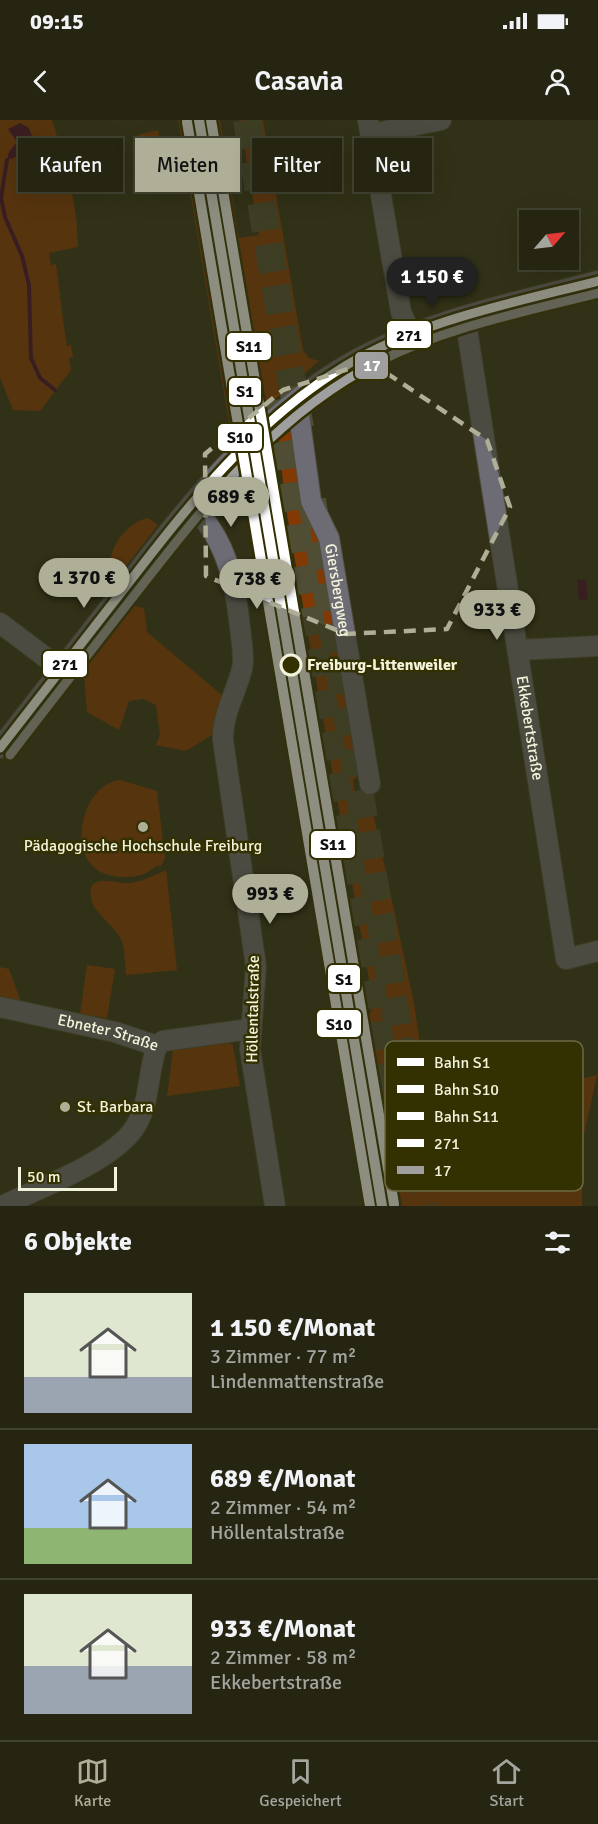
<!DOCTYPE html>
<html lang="de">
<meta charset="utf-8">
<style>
body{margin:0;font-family:Signika,sans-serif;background:#323120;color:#f1f3f6;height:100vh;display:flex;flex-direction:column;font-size:22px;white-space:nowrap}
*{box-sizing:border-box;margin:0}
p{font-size:20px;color:#a4a59f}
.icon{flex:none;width:33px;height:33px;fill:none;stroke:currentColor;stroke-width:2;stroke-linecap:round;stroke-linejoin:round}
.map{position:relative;height:1086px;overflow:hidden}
.details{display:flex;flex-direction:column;background:#262512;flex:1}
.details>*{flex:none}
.guide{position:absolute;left:18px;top:18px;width:562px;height:54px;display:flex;gap:12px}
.needle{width:39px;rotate:62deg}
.tools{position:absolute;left:519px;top:90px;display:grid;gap:12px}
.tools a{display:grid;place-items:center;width:60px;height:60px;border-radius:0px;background:#262512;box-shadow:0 6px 24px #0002,0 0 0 2px #424232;font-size:30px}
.scale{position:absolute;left:18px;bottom:15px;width:99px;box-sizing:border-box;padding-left:6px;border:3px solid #f3f3db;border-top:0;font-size:16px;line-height:21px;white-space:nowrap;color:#f3f3db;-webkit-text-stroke:4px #333002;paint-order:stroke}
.price{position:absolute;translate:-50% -51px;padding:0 14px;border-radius:21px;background:#afaf97;color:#111;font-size:20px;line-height:39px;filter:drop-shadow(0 2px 3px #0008)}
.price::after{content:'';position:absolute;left:50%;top:36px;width:18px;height:14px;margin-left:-9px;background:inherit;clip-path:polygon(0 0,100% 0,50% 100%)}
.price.on{background:#222;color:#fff}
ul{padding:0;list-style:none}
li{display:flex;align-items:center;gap:18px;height:150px;padding:0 24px}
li+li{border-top:2px solid #424232}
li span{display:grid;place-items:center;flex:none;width:168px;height:120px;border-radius:0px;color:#555}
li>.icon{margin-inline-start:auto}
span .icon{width:72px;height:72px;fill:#fffc;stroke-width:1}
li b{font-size:26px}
h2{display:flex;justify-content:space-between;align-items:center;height:72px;padding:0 24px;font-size:26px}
.chip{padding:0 21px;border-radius:0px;background:#262512;box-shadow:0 6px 24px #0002,0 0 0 2px #424232;font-size:21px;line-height:54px}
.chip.on{background:#afaf97;color:#111}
.status{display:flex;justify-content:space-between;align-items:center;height:42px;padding:0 30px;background:#262512;direction:ltr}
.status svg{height:16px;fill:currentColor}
header{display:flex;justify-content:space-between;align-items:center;height:78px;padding:0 24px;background:#262512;font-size:27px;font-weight:600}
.tab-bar{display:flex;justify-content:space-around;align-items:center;height:84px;border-top:2px solid #424232;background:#262512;font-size:16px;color:#a4a59f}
.tab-bar a{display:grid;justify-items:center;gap:3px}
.tab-bar .on{color:#afaf97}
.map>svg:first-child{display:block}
</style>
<div class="status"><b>09:15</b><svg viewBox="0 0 49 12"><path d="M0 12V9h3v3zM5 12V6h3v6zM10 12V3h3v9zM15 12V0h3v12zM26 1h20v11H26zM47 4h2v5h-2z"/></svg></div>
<header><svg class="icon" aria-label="back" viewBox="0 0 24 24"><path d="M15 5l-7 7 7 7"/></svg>Casavia<svg class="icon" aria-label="person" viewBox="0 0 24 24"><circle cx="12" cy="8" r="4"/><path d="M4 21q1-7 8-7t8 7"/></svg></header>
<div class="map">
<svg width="598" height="1086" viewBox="0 0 598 1086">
<rect width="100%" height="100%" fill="#323118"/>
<g fill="#833903">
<path d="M0,0H52C65,41 78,84 78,127L49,133L51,145L56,144L65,215L67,226L71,225L73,237L69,238L71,250L40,291L13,290L0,257Z"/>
<polygon points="178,0 190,0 242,307 231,314"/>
<polygon points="214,0 220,0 239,118 259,115 240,0 263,0 303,230 309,238 319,241 266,286"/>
<polygon points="158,10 170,68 150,72 138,15"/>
<polygon points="293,309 324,421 364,652 353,660 356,684 371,683 414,883 428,979 500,977 597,955 583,1019 582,1086 397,1086 368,901 373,882 286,389 279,326 279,320"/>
<path d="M148,398L158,405L116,459C98,439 126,401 148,398Z"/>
<polygon points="131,485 144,488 147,512 223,576 212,615 186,631 156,625 160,615 156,585 143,579 129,581 119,610 87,592 84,552 86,534 113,510"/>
<path d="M120,660L157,671L165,738L161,746C154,746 151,751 144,754C133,758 115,758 103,753C65,737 82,664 120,660Z"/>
<path d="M166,750L177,850L126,855C125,845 125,831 122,822C115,802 83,790 92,765C103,756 116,764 129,763C143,762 154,755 166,750Z"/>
<polygon points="87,845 115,849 107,898 80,894"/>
<polygon points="0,847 9,849 23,888 0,884"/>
<polygon points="230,923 233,926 240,966 167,976 173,930"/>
</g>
<g fill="#44082e">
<polygon points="20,3 29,8 33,19 32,32 7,40 9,32 17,22 8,9"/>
<polygon points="586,459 588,479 579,480 577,460"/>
</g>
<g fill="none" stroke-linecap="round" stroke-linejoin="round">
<polyline stroke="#44082e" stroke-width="4" points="7,40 1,78 5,97 22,136 29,165 31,238 40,258 55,270"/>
<g stroke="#4f4e35" stroke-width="28" stroke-dasharray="28 14" stroke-linecap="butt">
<polyline points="247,0 300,308"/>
<polyline points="276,280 324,589 398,1028"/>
<polyline points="312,380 427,1086"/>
</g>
<defs>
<g id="minor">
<polyline points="368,0 401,192 411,215"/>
<polyline points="372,14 441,0"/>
<path id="s1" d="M465,197L566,839L598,831"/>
<path id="s2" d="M297,280L311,381L329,418L370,664"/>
<path d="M191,385C226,418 235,461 240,507C241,520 245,536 242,549C236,573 222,595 223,620L256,846L250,929L275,1086"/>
<polyline points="0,503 61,549"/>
<polyline points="518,530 598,526"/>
<path d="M0,628C40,576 80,525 120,474C185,390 253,301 345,246C421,201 513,183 598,161"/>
<path id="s3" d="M0,887L115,912L157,926"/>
<polyline points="157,926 163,921 250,909"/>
<path d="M2,1086C39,1068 120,1039 138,1002C150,979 148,950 157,926"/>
</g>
</defs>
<use href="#minor" stroke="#4f4e3a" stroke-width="22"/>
<use href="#minor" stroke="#6d6c74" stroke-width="20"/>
<defs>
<path id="bus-1" d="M0,628C40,576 80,525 120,474C185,390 252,302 345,246C422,200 512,183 598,161"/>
<path id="bus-2" d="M10,635C49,584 89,533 129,482C200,391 273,295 378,242C446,207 524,192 598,173"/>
</defs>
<use href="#bus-1" stroke="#333002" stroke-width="14"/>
<use href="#bus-2" stroke="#333002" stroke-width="14"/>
<use href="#bus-1" stroke="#fff" stroke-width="9"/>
<use href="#bus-2" stroke="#a09f9f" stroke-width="9"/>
<defs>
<polyline id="rail-1" points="199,0 382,1086"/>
<polyline id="rail-2" points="187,2 370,1086"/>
<polyline id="rail-3" points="211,0 394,1084"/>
</defs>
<use href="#rail-1" stroke="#333002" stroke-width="15"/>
<use href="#rail-2" stroke="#333002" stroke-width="15"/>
<use href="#rail-3" stroke="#333002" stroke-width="15"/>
<use href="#rail-1" stroke="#fff" stroke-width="10"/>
<use href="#rail-2" stroke="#fff" stroke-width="10"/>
<use href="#rail-3" stroke="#fff" stroke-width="10"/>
</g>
<path d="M0 0H598V1086H0ZM370,242L487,320L510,387L447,509L346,514L206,456L205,334L283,270Z" fill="#323118" fill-opacity=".55" fill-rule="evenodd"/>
<path fill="none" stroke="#afaf97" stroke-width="4.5" stroke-dasharray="12 8" stroke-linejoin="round" d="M370,242L487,320L510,387L447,509L346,514L206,456L205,334L283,270Z"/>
<circle fill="#333002" stroke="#f3f3db" stroke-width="3" cx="291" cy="545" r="10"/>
<g fill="#afaf97" stroke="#333002" stroke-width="2">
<circle cx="143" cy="707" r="6"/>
<circle cx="65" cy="987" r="6"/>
</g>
<g text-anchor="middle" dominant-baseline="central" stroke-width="5" stroke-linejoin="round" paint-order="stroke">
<g font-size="16" fill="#f3f3db" stroke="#333002">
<text stroke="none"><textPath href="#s2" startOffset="196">Giersbergweg</textPath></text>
<text stroke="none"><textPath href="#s1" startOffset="416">Ekkebertstraße</textPath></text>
<text transform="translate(253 889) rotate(-89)">Höllentalstraße</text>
<text stroke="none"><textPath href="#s3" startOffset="111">Ebneter Straße</textPath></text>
</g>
<g font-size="16" font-weight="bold" fill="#f3f3db" stroke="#333002" text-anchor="start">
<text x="307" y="545">Freiburg-Littenweiler</text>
</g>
<g font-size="16" fill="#f3f3db" stroke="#333002">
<text x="143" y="726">Pädagogische Hochschule Freiburg</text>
<text x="77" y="987" text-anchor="start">St. Barbara</text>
</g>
</g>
<rect x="385" y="921" width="198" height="150" rx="9" fill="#333002" stroke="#6d6a43" stroke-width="1.5"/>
<rect x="397" y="938" width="27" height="8" fill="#fff"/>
<rect x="397" y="965" width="27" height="8" fill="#fff"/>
<rect x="397" y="992" width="27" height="8" fill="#fff"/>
<rect x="397" y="1019" width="27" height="8" fill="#fff"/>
<rect x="397" y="1046" width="27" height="8" fill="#a09f9f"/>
<g font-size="16" fill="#f3f3db">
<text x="434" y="948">Bahn S1</text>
<text x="434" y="975">Bahn S10</text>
<text x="434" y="1002">Bahn S11</text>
<text x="434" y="1029">271</text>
<text x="434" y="1056">17</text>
</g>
<g stroke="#333002" stroke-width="2">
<rect x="386" y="200" width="46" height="29" rx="6" fill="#fff"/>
<rect x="226" y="212" width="46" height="29" rx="6" fill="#fff"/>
<rect x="354" y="231" width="35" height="29" rx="6" fill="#a09f9f"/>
<rect x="228" y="257" width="34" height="29" rx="6" fill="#fff"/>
<rect x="217" y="303" width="46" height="29" rx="6" fill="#fff"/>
<rect x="42" y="530" width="46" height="28" rx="6" fill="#fff"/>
<rect x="310" y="710" width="46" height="29" rx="6" fill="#fff"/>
<rect x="327" y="844" width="34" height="29" rx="6" fill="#fff"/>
<rect x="316" y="889" width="46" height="29" rx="6" fill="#fff"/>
</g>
<g font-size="16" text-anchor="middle" font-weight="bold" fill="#fff">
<text x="372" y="251">17</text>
</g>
<g font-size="16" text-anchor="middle" font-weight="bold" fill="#111">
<text x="409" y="221">271</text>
<text x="249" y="232">S11</text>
<text x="245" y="277">S1</text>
<text x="240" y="323">S10</text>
<text x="65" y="550">271</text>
<text x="333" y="730">S11</text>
<text x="344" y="865">S1</text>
<text x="339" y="910">S10</text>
</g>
</svg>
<div class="tools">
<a><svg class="needle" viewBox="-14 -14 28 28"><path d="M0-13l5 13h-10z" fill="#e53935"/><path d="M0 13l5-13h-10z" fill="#a4a59f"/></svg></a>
</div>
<div class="scale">50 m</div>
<b class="price on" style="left:432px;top:188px">1 150 €</b>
<b class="price" style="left:231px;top:408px">689 €</b>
<b class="price" style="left:84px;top:489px">1 370 €</b>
<b class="price" style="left:257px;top:490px">738 €</b>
<b class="price" style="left:497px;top:521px">933 €</b>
<b class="price" style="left:270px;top:805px">993 €</b>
<div class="guide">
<a class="chip">Kaufen</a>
<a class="chip on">Mieten</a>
<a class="chip">Filter</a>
<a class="chip">Neu</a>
</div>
</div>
<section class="details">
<h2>6 Objekte<svg class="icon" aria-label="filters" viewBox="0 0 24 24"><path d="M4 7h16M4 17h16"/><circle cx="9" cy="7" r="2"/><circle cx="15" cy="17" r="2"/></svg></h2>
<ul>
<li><span style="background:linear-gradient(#dfe7d0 70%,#9aa5b1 0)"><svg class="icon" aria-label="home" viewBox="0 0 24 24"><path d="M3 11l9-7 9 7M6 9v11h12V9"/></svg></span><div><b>1 150 €/Monat</b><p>3 Zimmer · 77 m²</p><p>Lindenmattenstraße</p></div></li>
<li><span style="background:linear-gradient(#a9c7e8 70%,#8fb573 0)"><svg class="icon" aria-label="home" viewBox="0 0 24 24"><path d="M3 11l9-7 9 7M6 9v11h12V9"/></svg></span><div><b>689 €/Monat</b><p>2 Zimmer · 54 m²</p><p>Höllentalstraße</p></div></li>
<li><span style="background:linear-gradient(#dfe7d0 60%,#9aa5b1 0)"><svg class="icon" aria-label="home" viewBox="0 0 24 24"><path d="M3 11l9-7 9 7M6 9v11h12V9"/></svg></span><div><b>933 €/Monat</b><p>2 Zimmer · 58 m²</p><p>Ekkebertstraße</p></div></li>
</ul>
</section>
<nav class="tab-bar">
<a class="on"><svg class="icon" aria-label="map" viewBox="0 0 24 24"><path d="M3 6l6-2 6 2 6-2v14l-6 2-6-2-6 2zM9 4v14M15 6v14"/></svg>Karte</a>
<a><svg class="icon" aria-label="saved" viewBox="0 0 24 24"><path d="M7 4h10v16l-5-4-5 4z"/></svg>Gespeichert</a>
<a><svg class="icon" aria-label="home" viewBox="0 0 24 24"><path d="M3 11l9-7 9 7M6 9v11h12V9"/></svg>Start</a>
</nav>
